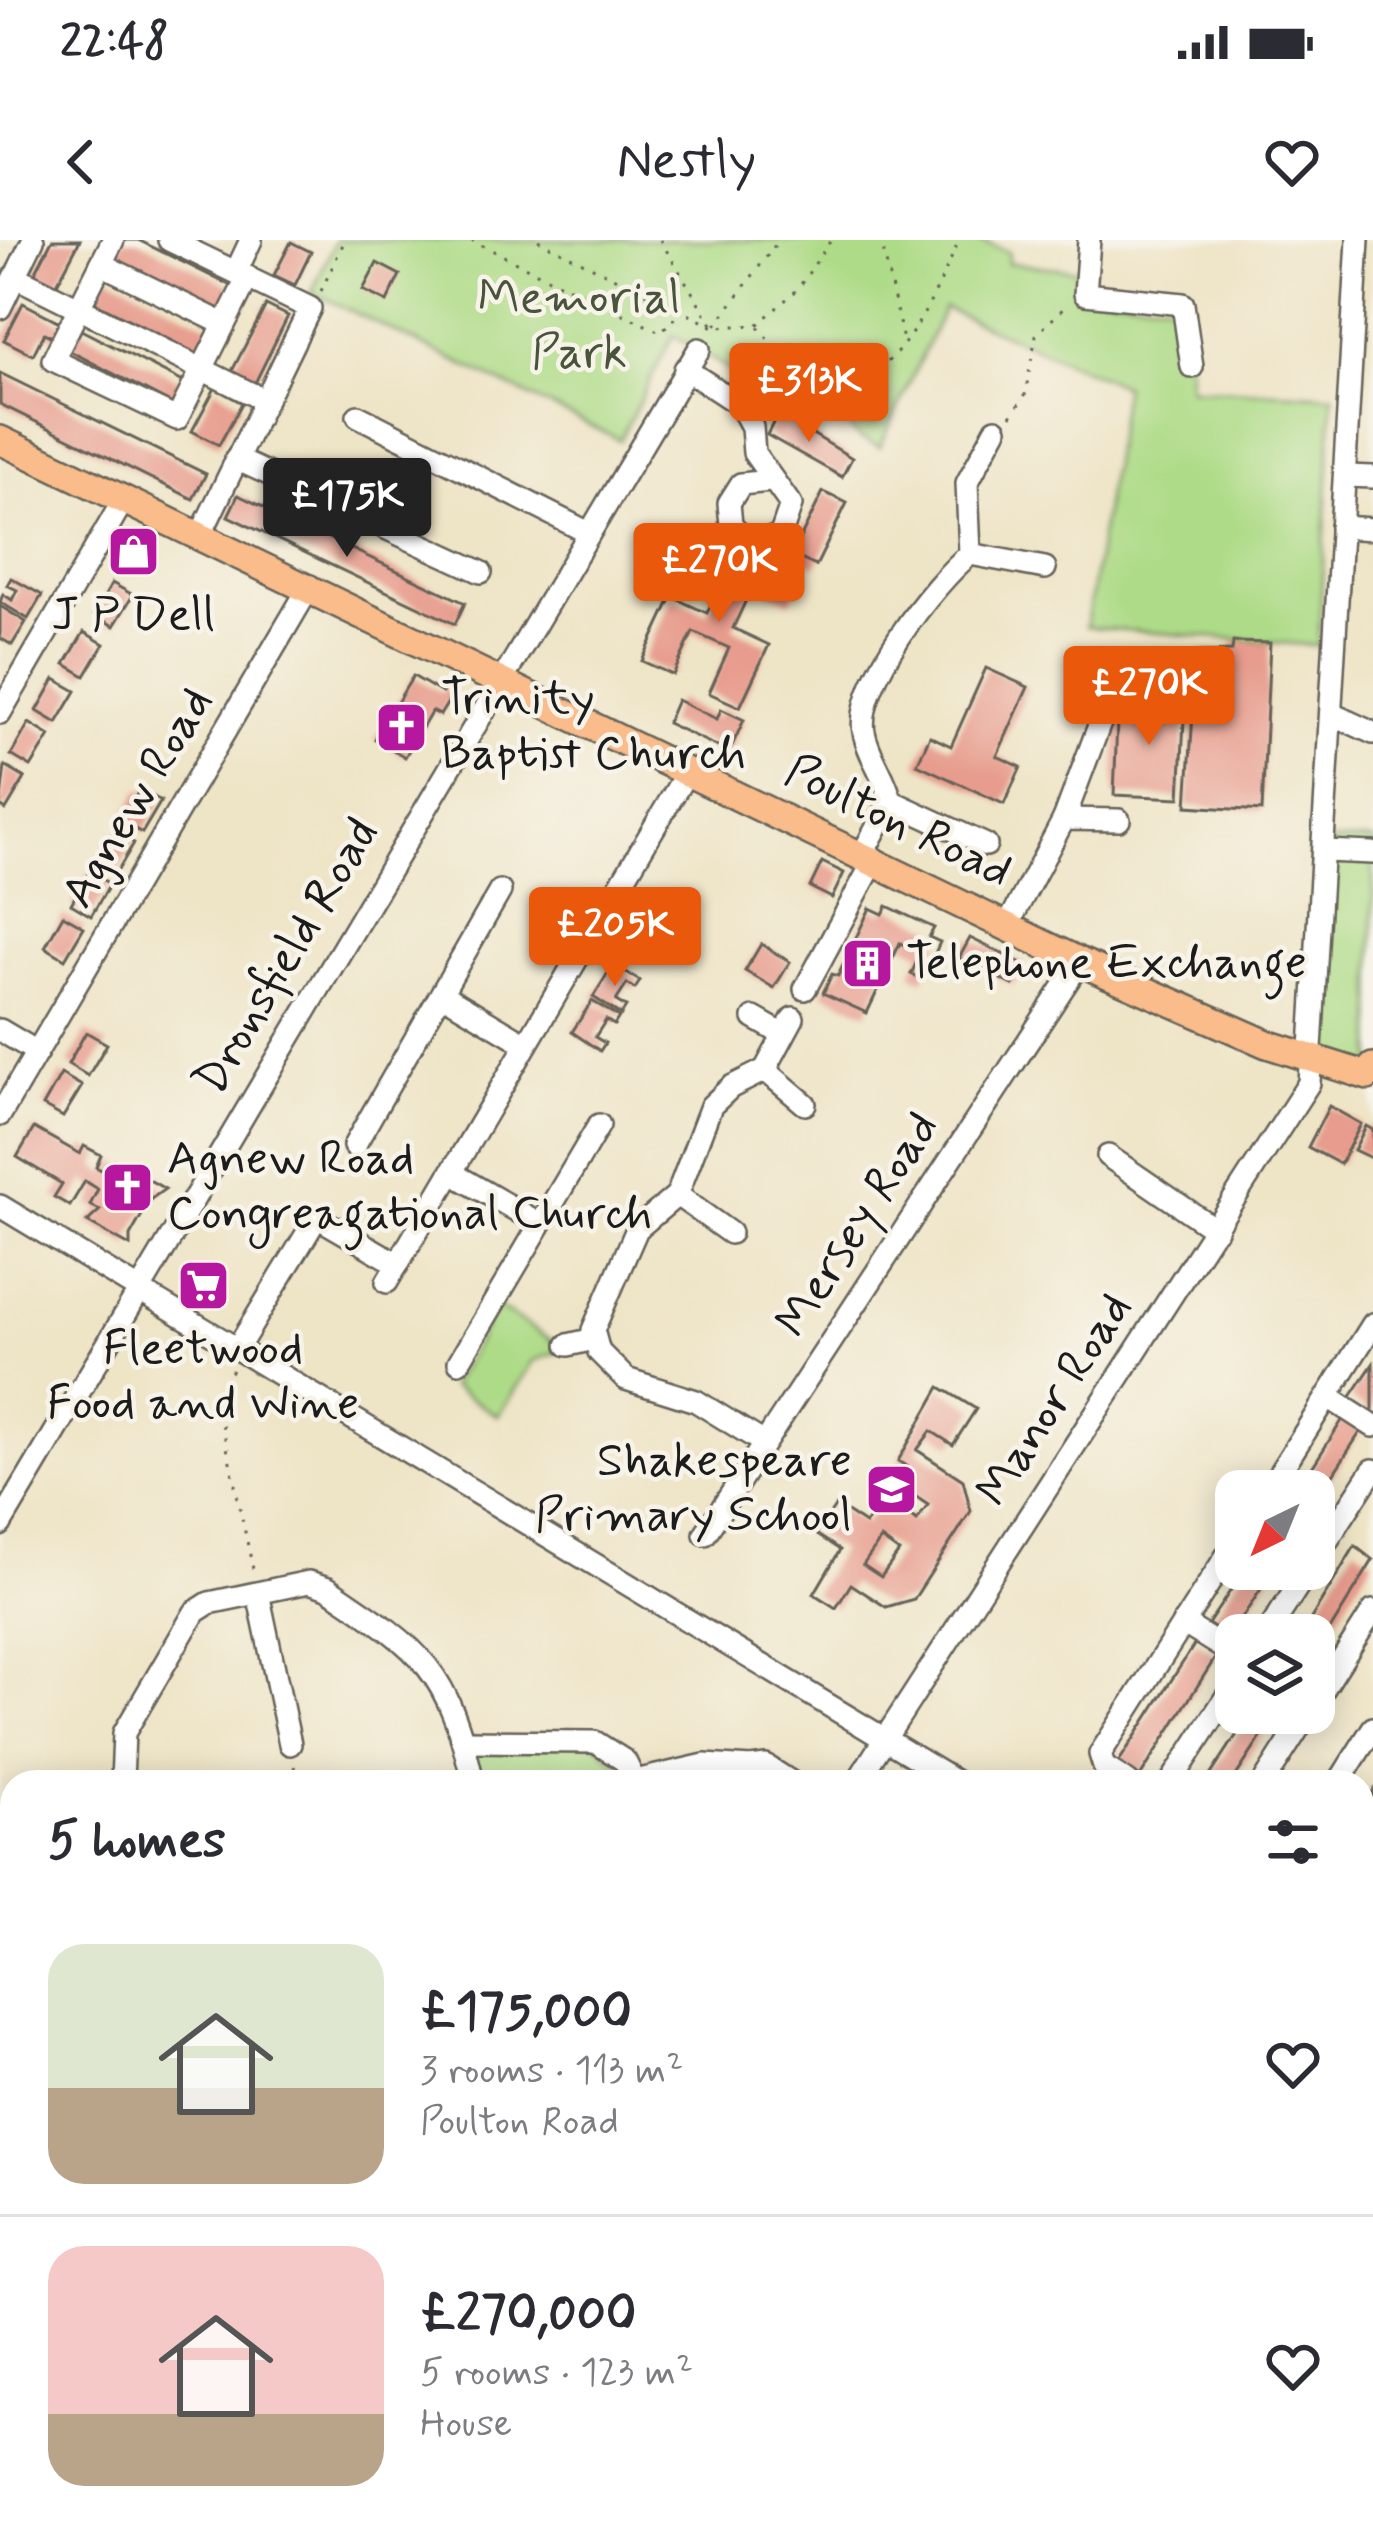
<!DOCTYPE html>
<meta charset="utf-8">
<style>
body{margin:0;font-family:Mynerve,sans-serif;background:#f2f2f3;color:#2b2b33;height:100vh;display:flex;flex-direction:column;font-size:45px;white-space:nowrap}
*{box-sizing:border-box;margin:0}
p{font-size:39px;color:#7c7c81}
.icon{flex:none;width:66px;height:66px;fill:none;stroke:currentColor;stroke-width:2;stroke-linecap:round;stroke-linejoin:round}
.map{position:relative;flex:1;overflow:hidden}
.drawer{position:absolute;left:0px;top:1530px;width:1374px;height:768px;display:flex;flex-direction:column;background:#fff;border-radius:36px 36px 0 0;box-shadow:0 6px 30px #0003}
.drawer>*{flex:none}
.needle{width:78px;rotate:223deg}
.buttons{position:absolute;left:1215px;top:1230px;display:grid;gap:24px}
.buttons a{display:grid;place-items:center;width:120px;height:120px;border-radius:24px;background:#fff;box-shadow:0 6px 30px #0003;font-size:60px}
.price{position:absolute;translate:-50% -102px;padding:0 27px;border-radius:12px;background:#ea580c;color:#fff;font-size:39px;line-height:78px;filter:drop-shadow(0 3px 6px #0008)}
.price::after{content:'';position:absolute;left:50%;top:72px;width:36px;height:27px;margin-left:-18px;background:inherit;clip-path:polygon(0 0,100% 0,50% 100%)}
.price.current{background:#222;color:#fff}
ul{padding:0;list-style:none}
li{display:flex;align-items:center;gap:36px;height:300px;padding:0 48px}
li+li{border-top:3px solid #e1e1e2}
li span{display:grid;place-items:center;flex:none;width:336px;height:240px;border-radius:36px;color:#555}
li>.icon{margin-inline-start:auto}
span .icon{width:144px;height:144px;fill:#fffc;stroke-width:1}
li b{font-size:51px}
h2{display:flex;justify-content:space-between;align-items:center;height:144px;padding:0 48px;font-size:51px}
.status{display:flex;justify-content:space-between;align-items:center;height:84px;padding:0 60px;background:#fff;direction:ltr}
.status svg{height:33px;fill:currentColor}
header{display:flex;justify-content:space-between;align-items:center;height:156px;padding:0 48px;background:#fff;font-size:54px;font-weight:600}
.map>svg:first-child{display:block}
</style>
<div class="status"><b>22:48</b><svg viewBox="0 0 49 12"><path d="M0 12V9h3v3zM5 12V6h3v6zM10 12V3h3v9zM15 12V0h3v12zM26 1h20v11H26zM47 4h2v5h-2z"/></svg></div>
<header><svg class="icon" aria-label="back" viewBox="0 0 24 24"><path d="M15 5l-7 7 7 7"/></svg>Nestly<svg class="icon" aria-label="heart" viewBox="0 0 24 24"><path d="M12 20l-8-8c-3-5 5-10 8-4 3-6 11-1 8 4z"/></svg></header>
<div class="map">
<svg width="1373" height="2298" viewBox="0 0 1373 2298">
<rect width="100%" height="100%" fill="#f7f3e8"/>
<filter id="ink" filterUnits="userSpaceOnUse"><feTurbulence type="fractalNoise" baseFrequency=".00833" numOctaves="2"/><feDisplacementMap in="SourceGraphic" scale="24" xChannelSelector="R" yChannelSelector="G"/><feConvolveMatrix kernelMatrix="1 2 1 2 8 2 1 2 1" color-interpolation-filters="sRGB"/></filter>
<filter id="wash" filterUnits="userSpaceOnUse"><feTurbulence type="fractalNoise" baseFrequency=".004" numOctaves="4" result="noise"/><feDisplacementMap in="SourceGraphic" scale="48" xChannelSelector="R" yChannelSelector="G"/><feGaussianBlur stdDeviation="2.7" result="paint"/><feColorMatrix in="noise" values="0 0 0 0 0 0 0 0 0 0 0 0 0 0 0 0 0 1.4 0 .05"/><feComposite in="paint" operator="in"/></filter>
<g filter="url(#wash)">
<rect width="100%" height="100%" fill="#eee4c6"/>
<g fill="#aedb87" stroke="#657c52" stroke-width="3">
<polygon points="336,0 977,0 1009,12 1008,23 1086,31 1085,54 1183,64 1190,148 1333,155 1318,406 1086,387 1124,146 944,68 880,207 858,197 847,184 755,146 673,95 620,200 312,52"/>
<polygon points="1373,600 1373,827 1312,818 1324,602"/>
<polygon points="497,1067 553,1101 558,1112 533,1121 498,1176 451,1146"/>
<polygon points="471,1499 595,1502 635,1542 473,1542"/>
</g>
<polygon fill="#76a8e1" stroke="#49627e" stroke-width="3" points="0,1952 12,1961 12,2286 290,2286 281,2298 0,2298"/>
<g id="blocks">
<g fill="#e79c8d" fill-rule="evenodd">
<polygon points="52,0 80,0 56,46 34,35"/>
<polygon points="123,0 138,0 235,48 222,74 113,20"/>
<polygon points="291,2 311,12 295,45 274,35"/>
<polygon points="377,23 400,35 387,62 363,50"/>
<polygon points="108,35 216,89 202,116 94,62"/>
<polygon points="23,63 65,85 58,100 44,93 33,115 4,100"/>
<polygon points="266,65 288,76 255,143 232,131"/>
<polygon points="81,90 189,145 178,167 70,111"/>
<polygon points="0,133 206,234 193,259 0,164"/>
<polygon points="215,148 242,163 219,205 192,191"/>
<polygon points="778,173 852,218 842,237 767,195"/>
<polygon points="823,252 847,263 816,326 792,315"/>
<polygon points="238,255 465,363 455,384 228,276"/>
<polygon points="703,302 799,346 791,362 753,345 733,388 769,405 740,467 709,453 729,408 693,392 673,435 642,421 672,357 707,373 726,331 696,317"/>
<polygon points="11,338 42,355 28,379 0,362 3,354 12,360 17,350 7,345"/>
<polygon points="112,343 133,355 114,386 94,375"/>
<polygon points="0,366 26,382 12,405 0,398"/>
<polygon points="84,392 104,404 85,436 65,424"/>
<polygon points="1233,402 1270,403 1262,571 1187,566 1197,412 1232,411"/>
<polygon points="986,428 1028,447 997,516 1021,527 1004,564 917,524 930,496 951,506"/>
<polygon points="413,436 442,453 446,446 455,451 440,475 432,471 405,517 375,499"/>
<polygon points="55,439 76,451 57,483 37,471"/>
<polygon points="1118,459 1185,462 1180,558 1114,555"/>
<polygon points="677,460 717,479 721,469 744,480 729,512 667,483"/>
<polygon points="29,483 50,496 31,527 11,515"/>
<polygon points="5,526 25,538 6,570 0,566"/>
<polygon points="140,549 161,561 142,593 121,581"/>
<polygon points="114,592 134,603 115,635 95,623"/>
<polygon points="822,622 844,633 832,658 810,647"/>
<polygon points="89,632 110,644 91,676 71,664"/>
<polygon points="887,666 934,688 929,697 940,702 923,740 911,734 921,713 900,703 867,773 823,753 832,734 838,736 870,668 883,674"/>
<polygon points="63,675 84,687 65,719 45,707"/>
<polygon points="970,698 1023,724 1013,745 959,718"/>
<polygon points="761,704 790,722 774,748 745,731"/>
<polygon points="613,725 640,741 635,749 627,744 616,761 626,767 621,775 593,757"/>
<polygon points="592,761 619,777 614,785 606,780 595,797 605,803 600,811 572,792"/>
<polygon points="86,792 107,804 88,836 68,824"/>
<polygon points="61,834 82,846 63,877 43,866"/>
<polygon points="1329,866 1361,884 1340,924 1308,907"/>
<polygon points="1366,886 1373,890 1373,919 1354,910"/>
<polygon points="34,888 80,914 84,906 101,915 96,927 107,933 114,920 165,949 151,959 130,996 130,1006 87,982 100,970 90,965 98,949 85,941 70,966 54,957 62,944 17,917"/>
<polygon points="1373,1124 1373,1169 1371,1172 1350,1158"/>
<path d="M940,1147L976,1169L953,1205L931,1191L917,1210L963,1240L971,1271L914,1359L886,1367L851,1344L836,1368L814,1354L840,1310L816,1294L836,1265L865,1284L906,1226L898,1221ZM907,1251L928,1265L917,1281L896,1267ZM881,1299L899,1312L881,1337L863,1325Z"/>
<polygon points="1343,1179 1361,1191 1314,1264 1314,1251 1297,1251"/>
<polygon points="1355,1306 1373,1320 1314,1416 1314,1395 1301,1395"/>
<polygon points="1245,1329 1274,1329 1229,1398 1208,1384"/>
<polygon points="1196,1402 1217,1415 1140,1537 1118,1523"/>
<polygon points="1251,1473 1277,1473 1232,1542 1206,1542"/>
<polygon points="1373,1551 1373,1594 1362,1611 1362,1568"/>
<polygon points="307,2286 361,2286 353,2298 299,2298"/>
<polygon points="626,2286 702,2286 717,2298 641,2298"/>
</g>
</g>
</g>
<g filter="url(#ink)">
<use href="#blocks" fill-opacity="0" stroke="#666258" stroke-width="3"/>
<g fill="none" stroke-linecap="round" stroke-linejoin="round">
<defs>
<g id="minor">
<polyline points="113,0 53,120 177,179 248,37"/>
<polyline points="169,0 310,68 200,296"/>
<polyline points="1089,0 1085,54 1183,64 1192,127"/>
<polyline points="101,24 224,84"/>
<polyline points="236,32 251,0"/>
<polyline points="16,37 264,160"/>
<polyline points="0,68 33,0"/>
<path d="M685,129L740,165L752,187L754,213L791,265L781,294C761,305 746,303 731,285L729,263L741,244L770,241"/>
<polyline points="358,176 587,292"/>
<polyline points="236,219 481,332"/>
<polyline points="1346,236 1373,237"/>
<polyline points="1341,287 1373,289"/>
<polyline points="970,314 1045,328"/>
<polyline points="0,473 123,261"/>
<polyline points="1332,474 1373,493"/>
<polyline points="891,561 986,605"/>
<polyline points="1064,579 1109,459"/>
<polyline points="1324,611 1373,613"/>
<path d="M863,613L891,561C886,537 868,516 864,492C855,444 934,343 970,314L967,243L996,189"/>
<polyline points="1008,685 1064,579 1119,580"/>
<polyline points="805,749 875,619"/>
<polyline points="442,754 526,804"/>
<polyline points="754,778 782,794"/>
<polyline points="0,790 37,812"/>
<polyline points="765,830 805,864"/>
<polyline points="0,875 310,346"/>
<polyline points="354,906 500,651"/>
<polyline points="1108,916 1216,990"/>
<polyline points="452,933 540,984"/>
<polyline points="677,955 730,993"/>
<polyline points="0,966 956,1542"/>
<polyline points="387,1042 688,530"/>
<polyline points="568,1105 594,1099"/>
<polyline points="237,1109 317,977 398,1024"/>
<polyline points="459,1122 599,885"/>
<polyline points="1328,1157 1373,1186"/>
<polyline points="764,1203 696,1161 626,1139 599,1112 593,1090 637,989 677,955 711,866 731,847 765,830 793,778"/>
<polyline points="1268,1251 1373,1084"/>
<polyline points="0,1285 699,109"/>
<polyline points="705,1294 1080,722"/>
<polyline points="1314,1321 1373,1230"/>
<polyline points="258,1353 290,1504"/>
<polyline points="1183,1383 1236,1416"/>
<polyline points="1266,1395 1309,1329"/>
<polyline points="1314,1464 1373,1371"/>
<polyline points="463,1501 595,1502 625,1521 635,1542"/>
<polyline points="635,1541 705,1525 751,1528"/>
<path d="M122,1542L124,1493L195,1372L209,1363L309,1342L328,1348C423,1412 447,1427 473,1542"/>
<polyline points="741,1542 751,1528 766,1526 791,1542"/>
<polyline points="857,1542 1309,843 1358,0"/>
<polyline points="1128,1542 1104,1527 1100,1514 1236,1301"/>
<polyline points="1171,1542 1236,1442"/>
<polyline points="1264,1542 1308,1473"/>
<polyline points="1339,1542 1373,1488"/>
<polyline points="1362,1664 1373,1646"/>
<polyline points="1362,1786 1373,1792"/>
<polyline points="0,1865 12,1874"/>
<polyline points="1362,2003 1373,2001"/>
<polyline points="478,2286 489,2298"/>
<polyline points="547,2286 562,2298"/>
<polyline points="771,2286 785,2298"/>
<polyline points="1082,2286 1084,2298"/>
<polyline points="834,2298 843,2286"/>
</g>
<polyline id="major" points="0,200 1080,722 1267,804 1368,836 1373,827"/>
</defs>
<use href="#minor" stroke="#666258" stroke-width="26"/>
<use href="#major" stroke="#666258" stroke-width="32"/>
<g stroke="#666258" stroke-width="3" stroke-dasharray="3 9" stroke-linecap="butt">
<polyline points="471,0 660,92 681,73"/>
<polyline points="538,0 714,87 757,85 797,50 831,0"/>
<polyline points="660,0 713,86"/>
<polyline points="881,0 904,105"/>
<polyline points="321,51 345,0"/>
<polyline points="716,85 779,0"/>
<path d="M758,87C858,214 918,98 959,0"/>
<polyline points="1011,176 1025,155 1036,95 1066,66"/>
<polyline points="232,1130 216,1156 254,1334"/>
<polyline points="294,1526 298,1542"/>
<polyline points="0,1940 12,1950"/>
<polyline points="364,2298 372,2286"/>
</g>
<use href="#minor" stroke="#fff" stroke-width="21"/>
<use href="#major" stroke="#f9bc8a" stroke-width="27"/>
</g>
</g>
<defs>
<symbol id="shop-square" viewBox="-11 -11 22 22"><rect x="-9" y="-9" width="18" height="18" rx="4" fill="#b5179e" stroke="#f7f3e8"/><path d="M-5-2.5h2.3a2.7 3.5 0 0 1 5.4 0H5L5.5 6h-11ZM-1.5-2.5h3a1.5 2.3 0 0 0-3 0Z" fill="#fff"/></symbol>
<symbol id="church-square" viewBox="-11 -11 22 22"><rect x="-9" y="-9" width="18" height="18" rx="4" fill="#b5179e" stroke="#f7f3e8"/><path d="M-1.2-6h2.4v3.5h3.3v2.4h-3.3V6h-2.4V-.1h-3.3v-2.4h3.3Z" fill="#fff"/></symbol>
<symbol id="building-square" viewBox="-11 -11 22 22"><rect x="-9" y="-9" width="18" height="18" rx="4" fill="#b5179e" stroke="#f7f3e8"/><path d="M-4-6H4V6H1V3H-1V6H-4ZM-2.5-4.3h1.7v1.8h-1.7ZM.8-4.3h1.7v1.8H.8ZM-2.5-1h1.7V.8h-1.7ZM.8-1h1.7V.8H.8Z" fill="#fff"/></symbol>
<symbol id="supermarket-square" viewBox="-11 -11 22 22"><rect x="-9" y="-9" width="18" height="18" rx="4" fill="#b5179e" stroke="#f7f3e8"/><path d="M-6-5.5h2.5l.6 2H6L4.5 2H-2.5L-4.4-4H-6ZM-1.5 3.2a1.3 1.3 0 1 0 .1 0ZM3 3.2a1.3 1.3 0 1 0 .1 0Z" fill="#fff"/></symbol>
<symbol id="school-square" viewBox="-11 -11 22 22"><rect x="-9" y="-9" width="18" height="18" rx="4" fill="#b5179e" stroke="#f7f3e8"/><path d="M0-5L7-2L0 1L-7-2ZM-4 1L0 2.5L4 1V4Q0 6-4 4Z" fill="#fff"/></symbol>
</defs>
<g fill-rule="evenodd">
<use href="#shop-square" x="104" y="282" width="59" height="59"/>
<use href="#church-square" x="372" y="458" width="59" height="59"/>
<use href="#building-square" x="838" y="694" width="59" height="59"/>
<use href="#church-square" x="98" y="918" width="59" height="59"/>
<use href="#supermarket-square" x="174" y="1016" width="59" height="59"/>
<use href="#school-square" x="862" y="1220" width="59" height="59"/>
</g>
<g text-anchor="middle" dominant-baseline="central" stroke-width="9" stroke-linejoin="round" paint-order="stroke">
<g font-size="48" fill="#48553c" stroke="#f7f3e8">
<text x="579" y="58">Memorial<tspan x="579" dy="55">Park</tspan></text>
</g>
<g font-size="48" fill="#1c1c1c" stroke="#f7f3e8" text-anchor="start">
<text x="133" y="375" text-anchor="middle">J P Dell</text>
<text x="441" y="459">Trinity<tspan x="441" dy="55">Baptist Church</tspan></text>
<text x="906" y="723">Telephone Exchange</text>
<text x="167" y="919">Agnew Road<tspan x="167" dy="55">Congreagational Church</tspan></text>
<text x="203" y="1109" text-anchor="middle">Fleetwood<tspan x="203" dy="55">Food and Wine</tspan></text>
<text x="852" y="1221" text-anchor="end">Shakespeare<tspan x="852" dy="55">Primary School</tspan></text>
</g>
<g font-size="48" fill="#1c1c1c" stroke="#f7f3e8">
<text transform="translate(138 558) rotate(-59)">Agnew Road</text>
<text transform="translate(898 582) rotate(26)">Poulton Road</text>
<text transform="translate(287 717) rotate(-59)">Dronsfield Road</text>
<text transform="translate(858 985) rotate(-57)">Mersey Road</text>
<text transform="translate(1055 1160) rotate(-57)">Manor Road</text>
</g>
</g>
</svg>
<div class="buttons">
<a><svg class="needle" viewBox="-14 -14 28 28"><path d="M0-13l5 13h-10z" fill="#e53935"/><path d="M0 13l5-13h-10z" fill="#7c7c81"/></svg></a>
<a><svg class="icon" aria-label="layers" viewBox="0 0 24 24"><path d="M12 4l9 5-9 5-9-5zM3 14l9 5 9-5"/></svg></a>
</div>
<b class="price" style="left:809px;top:205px">£313K</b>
<b class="price current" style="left:347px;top:320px">£175K</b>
<b class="price" style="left:719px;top:385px">£270K</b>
<b class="price" style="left:1149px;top:508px">£270K</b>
<b class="price" style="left:615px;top:749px">£205K</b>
<section class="drawer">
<h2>5 homes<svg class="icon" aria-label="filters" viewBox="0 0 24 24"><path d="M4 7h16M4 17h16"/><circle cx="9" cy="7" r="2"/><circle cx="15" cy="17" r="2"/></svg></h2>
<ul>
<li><span style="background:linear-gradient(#dfe7d0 60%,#b9a48a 0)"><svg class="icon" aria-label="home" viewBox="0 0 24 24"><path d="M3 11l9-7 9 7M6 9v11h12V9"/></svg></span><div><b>£175,000</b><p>3 rooms · 113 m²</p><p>Poulton Road</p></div><svg class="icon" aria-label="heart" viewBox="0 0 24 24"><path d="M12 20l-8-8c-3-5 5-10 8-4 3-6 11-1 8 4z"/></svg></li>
<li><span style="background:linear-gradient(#f6c9c9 70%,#b9a48a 0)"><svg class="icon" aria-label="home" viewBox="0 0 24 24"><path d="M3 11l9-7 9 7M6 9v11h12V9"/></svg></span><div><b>£270,000</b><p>5 rooms · 123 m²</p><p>House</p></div><svg class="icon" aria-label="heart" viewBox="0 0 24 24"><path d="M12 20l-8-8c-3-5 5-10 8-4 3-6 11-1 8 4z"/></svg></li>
</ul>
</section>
</div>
